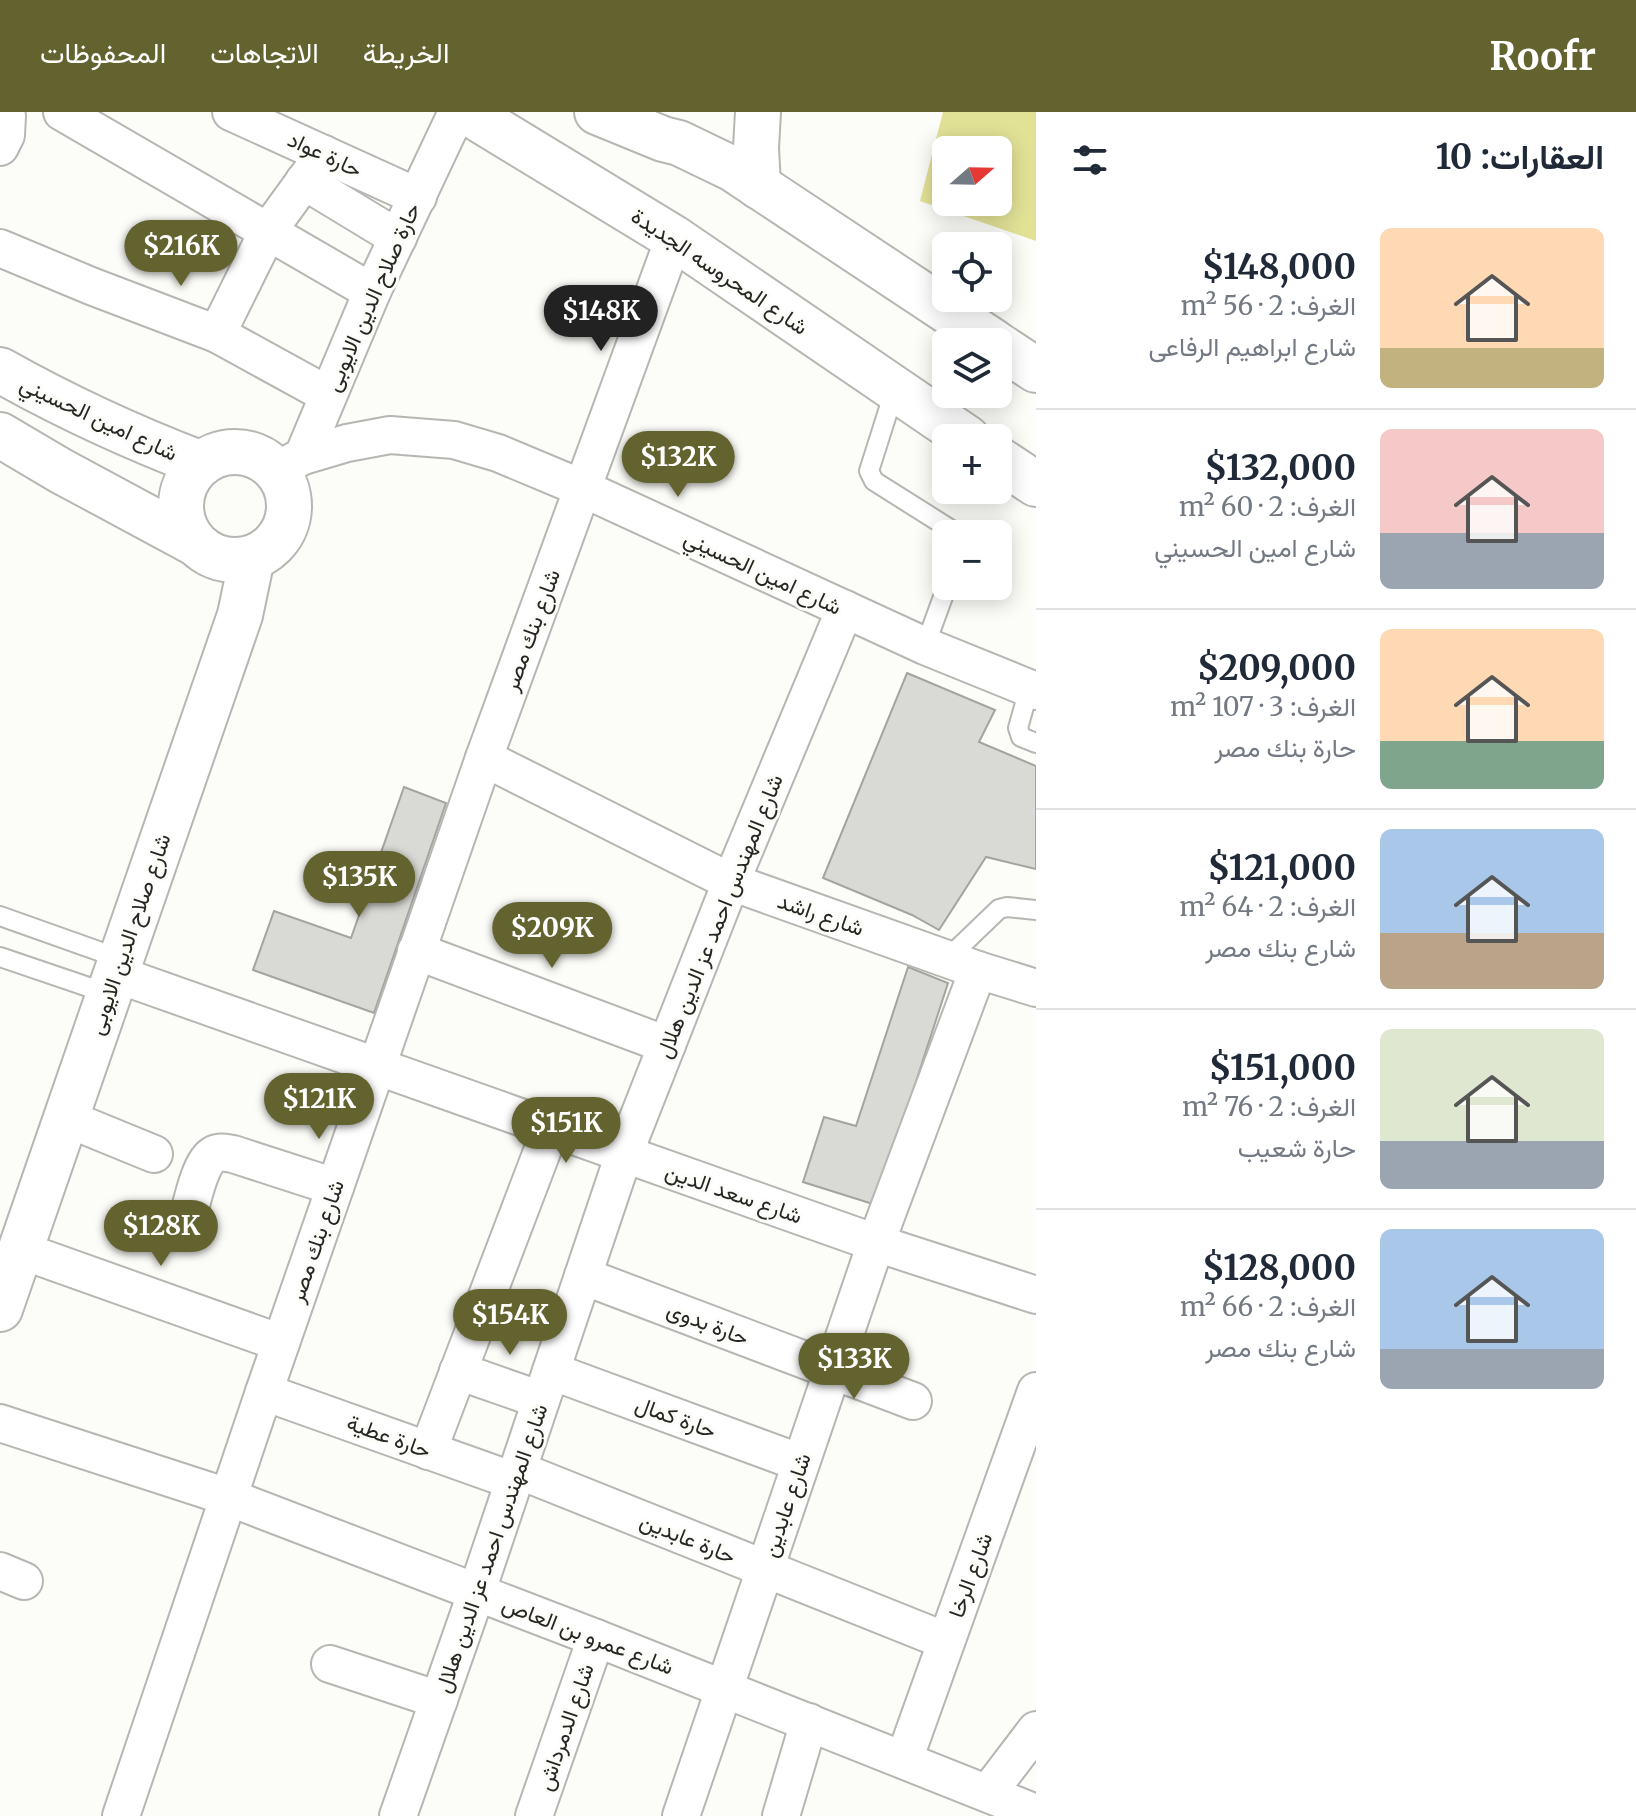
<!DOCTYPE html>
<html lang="ar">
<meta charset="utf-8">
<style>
body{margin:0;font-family:Merriweather,Vazirmatn,serif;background:#f2f2f3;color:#1f2937;direction:rtl;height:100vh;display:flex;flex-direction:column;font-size:30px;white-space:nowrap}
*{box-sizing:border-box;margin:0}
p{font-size:26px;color:#747a83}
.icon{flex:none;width:44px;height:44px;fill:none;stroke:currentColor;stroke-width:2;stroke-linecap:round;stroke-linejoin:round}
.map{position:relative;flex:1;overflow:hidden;direction:ltr}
.drawer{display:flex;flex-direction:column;background:#fff;width:600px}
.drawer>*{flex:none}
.needle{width:52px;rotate:70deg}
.fabs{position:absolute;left:932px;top:24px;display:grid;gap:16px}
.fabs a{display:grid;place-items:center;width:80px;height:80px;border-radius:12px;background:#fff;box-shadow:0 4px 20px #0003;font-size:40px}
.price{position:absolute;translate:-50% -68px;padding:0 18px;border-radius:28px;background:#63632f;color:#fff;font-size:26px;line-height:52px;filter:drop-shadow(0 2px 4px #0008)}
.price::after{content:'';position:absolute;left:50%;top:48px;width:24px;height:18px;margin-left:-12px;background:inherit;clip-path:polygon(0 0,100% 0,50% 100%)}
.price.on{background:#222;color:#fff}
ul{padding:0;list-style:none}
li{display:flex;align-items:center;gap:24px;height:200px;padding:0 32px}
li+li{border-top:2px solid #e0e1e3}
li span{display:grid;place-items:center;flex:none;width:224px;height:160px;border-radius:12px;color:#555}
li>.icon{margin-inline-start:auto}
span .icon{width:96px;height:96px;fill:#fffc;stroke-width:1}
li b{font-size:34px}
h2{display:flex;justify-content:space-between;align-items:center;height:96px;padding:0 32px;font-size:34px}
header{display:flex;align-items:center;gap:48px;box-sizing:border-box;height:112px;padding:0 40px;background:#63632f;color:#fff}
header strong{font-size:38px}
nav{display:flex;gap:44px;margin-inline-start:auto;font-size:28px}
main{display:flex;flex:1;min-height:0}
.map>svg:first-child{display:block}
</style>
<header>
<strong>Roofr</strong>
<nav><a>الخريطة</a><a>الاتجاهات</a><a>المحفوظات</a></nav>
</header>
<main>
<section class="drawer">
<h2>العقارات: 10<svg class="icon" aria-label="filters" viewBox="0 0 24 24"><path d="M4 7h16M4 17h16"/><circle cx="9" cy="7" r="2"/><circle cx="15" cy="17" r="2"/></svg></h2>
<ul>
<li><span style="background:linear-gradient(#ffd9b3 75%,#c2b280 0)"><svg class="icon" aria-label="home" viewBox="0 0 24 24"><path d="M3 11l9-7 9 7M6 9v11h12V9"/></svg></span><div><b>$148,000</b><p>الغرف: 2 · 56 m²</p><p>شارع ابراهيم الرفاعى</p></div></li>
<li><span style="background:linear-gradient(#f6c9c9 65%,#9aa5b1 0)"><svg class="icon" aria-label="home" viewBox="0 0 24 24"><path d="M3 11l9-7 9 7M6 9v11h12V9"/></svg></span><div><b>$132,000</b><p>الغرف: 2 · 60 m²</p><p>شارع امين الحسيني</p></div></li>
<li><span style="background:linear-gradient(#ffd9b3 70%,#7fa58c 0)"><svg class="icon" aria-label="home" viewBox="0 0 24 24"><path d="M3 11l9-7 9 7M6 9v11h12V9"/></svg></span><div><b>$209,000</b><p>الغرف: 3 · 107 m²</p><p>حارة بنك مصر</p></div></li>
<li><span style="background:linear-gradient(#a9c7e8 65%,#b9a48a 0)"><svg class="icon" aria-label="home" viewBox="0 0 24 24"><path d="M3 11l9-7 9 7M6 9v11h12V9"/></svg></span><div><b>$121,000</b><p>الغرف: 2 · 64 m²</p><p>شارع بنك مصر</p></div></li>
<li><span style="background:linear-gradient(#dfe7d0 70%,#9aa5b1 0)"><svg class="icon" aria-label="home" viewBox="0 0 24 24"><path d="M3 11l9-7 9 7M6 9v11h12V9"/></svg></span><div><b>$151,000</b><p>الغرف: 2 · 76 m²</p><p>حارة شعيب</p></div></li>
<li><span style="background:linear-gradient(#a9c7e8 75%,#9aa5b1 0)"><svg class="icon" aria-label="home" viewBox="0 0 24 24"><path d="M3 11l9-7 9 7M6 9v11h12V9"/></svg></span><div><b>$128,000</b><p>الغرف: 2 · 66 m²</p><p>شارع بنك مصر</p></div></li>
</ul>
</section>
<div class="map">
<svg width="1036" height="1704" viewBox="0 0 1036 1704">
<rect width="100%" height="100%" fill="#fcfcf8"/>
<path fill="#e2e297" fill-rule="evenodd" d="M943,0H1036V129L920,89ZM946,38H998V90H946Z"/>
<g fill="#d9d9d5" stroke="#a3a39f" stroke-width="2">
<polygon points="907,561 995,598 979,630 1036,654 1036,757 986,745 939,818 912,803 823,766"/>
<polygon points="404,675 446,691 374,901 253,858 274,799 351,826"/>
<polygon points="908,855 948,871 876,1093 803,1070 824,1005 856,1014"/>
</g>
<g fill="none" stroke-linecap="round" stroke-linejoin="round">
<defs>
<g id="service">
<polyline points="895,277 869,359 874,369 958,422"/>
<polyline points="925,534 947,474"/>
<polyline points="1029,577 1018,616 1021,625 1036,631"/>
<polyline points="0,804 121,847"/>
<polyline points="0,845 109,882"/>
<polyline points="948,846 999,797 1007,795 1036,798"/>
</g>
<g id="minor">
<polyline points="62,0 372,180"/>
<polyline points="231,0 418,85"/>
<polyline points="0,35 6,23 7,4"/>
<polyline points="304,69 398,126"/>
<polyline points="0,136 91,174 217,222 328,283"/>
<polyline points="217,222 268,119 324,42"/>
<polyline points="303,344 347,331 390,323 454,328 498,341 584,377 925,534 1036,579"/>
<polyline points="277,358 303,344 372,180 457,0"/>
<polyline points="484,646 731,770 978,858 1036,876"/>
<polyline points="416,839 667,933"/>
<polyline points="116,862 876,1131 1036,1183"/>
<polyline points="66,1006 154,1042"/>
<path d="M185,1116C190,1100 199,1050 213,1043C219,1039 226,1041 233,1042L335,1075"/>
<polyline points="20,1138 281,1231"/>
<polyline points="583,1164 913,1289"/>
<polyline points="458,1259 541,1288"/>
<polyline points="551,1259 801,1351"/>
<polyline points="264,1280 514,1369"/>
<polyline points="0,1311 228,1385 596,1526 1036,1701"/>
<polyline points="428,1339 551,1016"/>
<polyline points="518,1358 946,1529"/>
<polyline points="0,1459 24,1469"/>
<polyline points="330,1552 439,1588"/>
<polyline points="904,1648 1036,1279"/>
<polyline points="988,1681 1036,1618"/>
<polyline points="121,1704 264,1280 484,646 674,126"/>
<polyline points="398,1704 477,1479 624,1042 731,770 845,497"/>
<polyline points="534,1704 596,1526"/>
<polyline points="681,1704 876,1131 978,858"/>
<polyline points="781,1704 809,1610"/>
</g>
<g id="tertiary">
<path d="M0,258C64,294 131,325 199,351"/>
<polyline points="0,323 61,359 193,430"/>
<circle cx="235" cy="394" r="54"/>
<polyline points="0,1197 240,503 252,446"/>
</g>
<g id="secondary">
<polyline points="467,0 674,126 967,326"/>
<polyline points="597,0 663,27 679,31 733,57 994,230"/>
<polyline points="758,0 756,36 758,74"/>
<polyline points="998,233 1036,258"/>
<polyline points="998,347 1036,372"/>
</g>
</defs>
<use href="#service" stroke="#b6b6b2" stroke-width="22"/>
<use href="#minor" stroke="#b6b6b2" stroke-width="40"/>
<use href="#tertiary" stroke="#b6b6b2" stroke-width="48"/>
<use href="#secondary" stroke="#b6b6b2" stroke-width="48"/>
<use href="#service" stroke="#fff" stroke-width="18"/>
<use href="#minor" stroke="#fff" stroke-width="36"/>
<use href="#tertiary" stroke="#fff" stroke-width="44"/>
<use href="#secondary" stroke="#fff" stroke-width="44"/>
</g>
<g text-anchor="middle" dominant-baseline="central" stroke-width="6" stroke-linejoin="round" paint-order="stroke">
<g font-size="22" fill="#262625" stroke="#fcfcf8">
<text transform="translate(325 42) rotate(25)">حارة عواد</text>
<text transform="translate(720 159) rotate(34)">شارع المحروسه الجديدة</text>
<text transform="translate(372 185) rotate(-66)">حارة صلاح الدين الايوبى</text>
<text transform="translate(99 306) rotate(25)">شارع امين الحسيني</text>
<text transform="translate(763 460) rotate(25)">شارع امين الحسيني</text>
<text transform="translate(531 518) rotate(-70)">شارع بنك مصر</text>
<text transform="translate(821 802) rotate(19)">شارع راشد</text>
<text transform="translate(719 804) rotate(-68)">شارع المهندس احمد عز الدين هلال</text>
<text transform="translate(129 822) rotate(-71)">شارع صلاح الدين الايوبى</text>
<text transform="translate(734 1081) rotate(19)">شارع سعد الدين</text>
<text transform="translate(316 1129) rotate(-71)">شارع بنك مصر</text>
<text transform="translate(708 1211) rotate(21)">حارة بدوى</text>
<text transform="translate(676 1305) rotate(20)">حارة كمال</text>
<text transform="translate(389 1324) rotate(20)">حارة عطية</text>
<text transform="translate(786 1393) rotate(-71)">شارع عابدين</text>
<text transform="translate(688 1426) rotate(22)">حارة عابدين</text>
<text transform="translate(491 1436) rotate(-71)">شارع المهندس احمد عز الدين هلال</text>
<text transform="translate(970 1463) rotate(-70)">شارع الرخا</text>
<text transform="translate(588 1523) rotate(21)">شارع عمرو بن العاص</text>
<text transform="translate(565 1615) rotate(-71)">شارع الدمرداش</text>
</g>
</g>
</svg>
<div class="fabs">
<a><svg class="needle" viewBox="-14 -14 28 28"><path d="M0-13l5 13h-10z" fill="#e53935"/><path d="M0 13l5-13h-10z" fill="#747a83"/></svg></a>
<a><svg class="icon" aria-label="locate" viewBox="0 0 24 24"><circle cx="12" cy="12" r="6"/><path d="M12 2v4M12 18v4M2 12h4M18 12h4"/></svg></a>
<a><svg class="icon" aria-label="layers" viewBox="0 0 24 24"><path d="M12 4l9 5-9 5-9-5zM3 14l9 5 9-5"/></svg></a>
<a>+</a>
<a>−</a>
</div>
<b class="price" style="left:181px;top:176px">$216K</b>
<b class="price on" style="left:601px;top:241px">$148K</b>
<b class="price" style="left:678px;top:387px">$132K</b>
<b class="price" style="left:359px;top:807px">$135K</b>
<b class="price" style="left:552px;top:858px">$209K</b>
<b class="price" style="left:319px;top:1029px">$121K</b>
<b class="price" style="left:566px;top:1053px">$151K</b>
<b class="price" style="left:161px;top:1156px">$128K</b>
<b class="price" style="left:510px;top:1245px">$154K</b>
<b class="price" style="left:854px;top:1289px">$133K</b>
</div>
</main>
